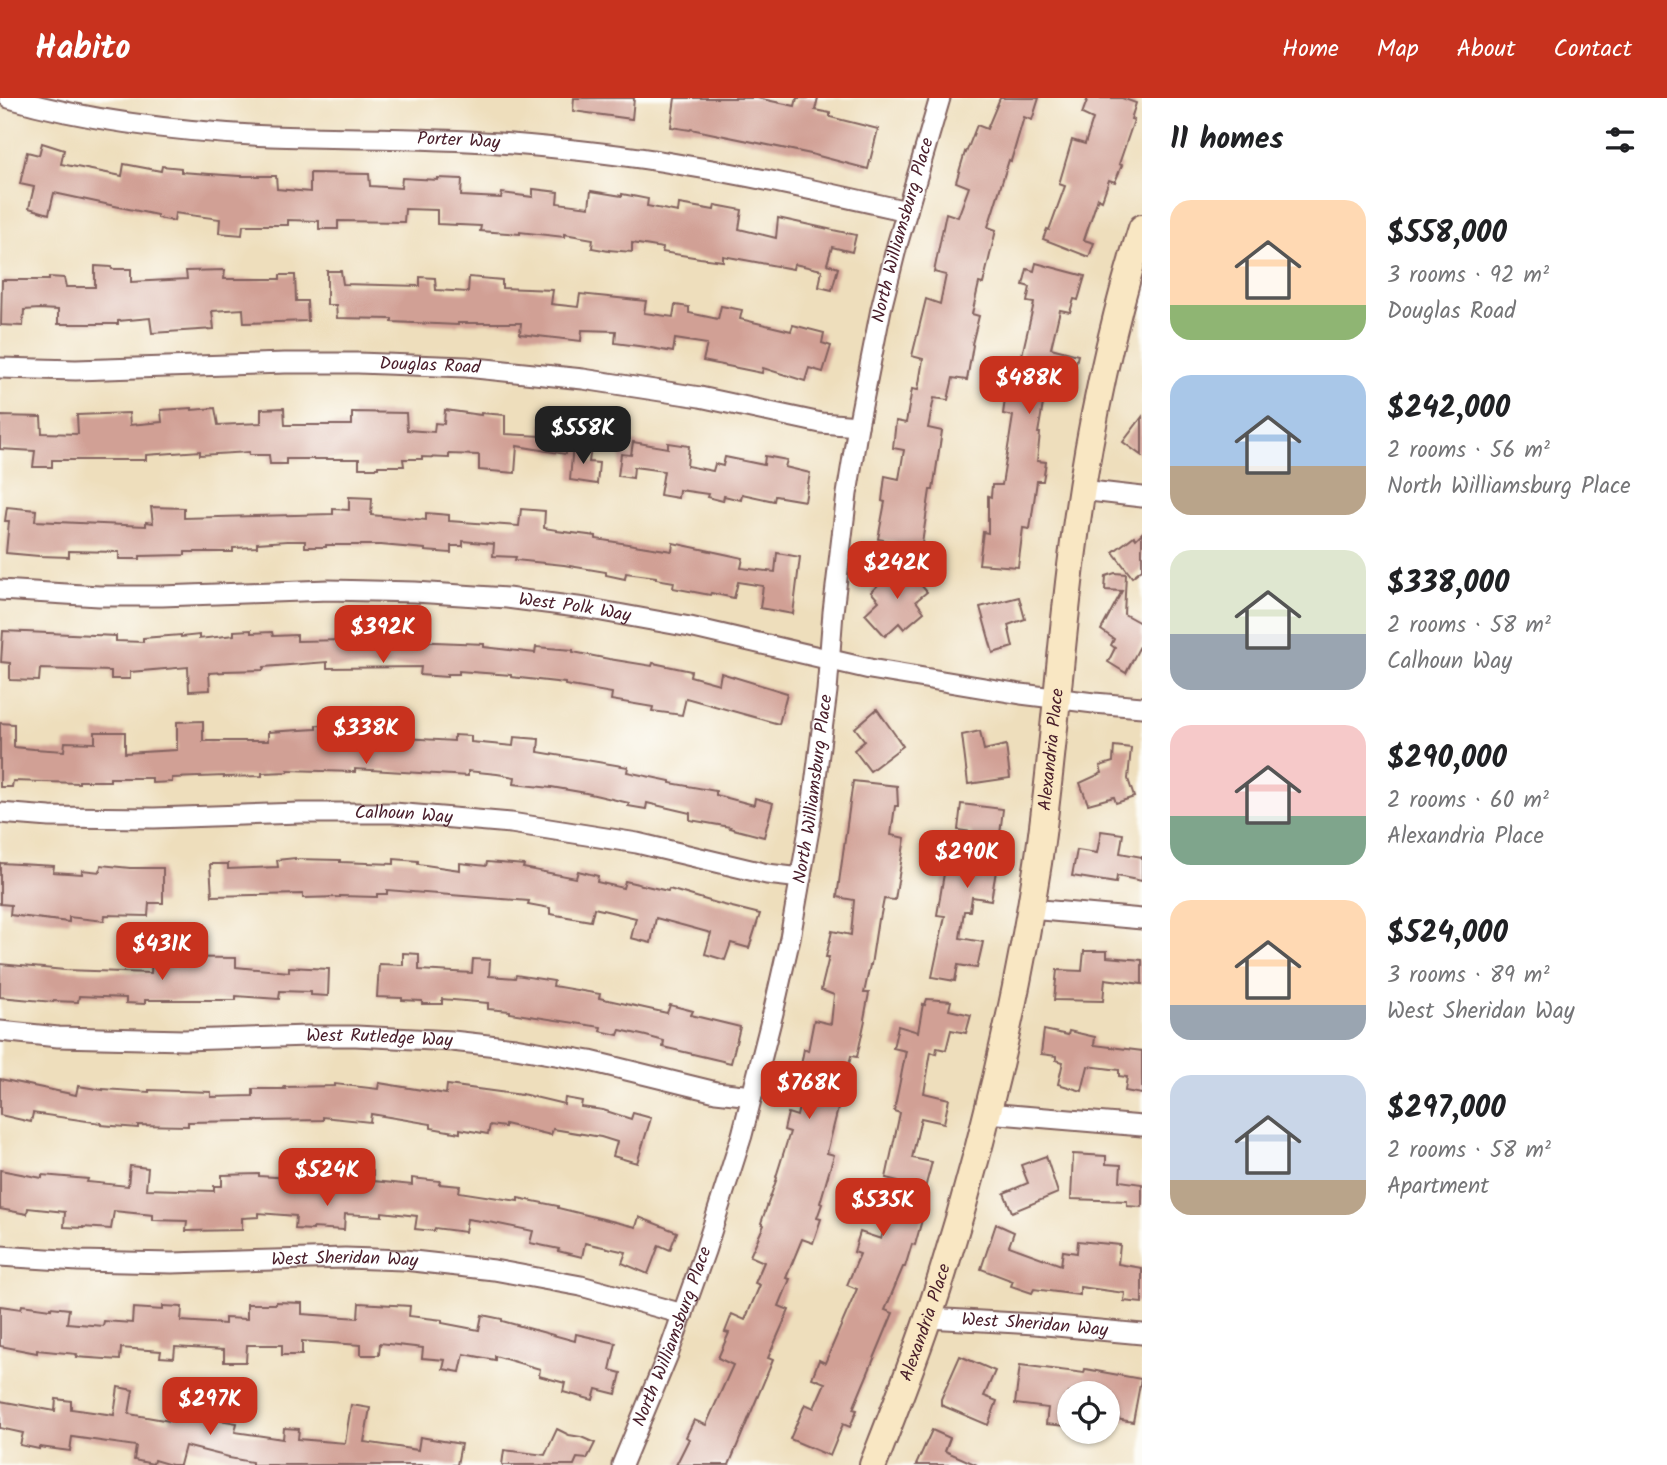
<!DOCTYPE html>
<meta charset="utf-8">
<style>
body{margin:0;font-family:Kalam,sans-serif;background:#f2f2f2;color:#202124;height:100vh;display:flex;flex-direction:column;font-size:26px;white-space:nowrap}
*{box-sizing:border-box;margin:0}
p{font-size:23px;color:#757577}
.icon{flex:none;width:38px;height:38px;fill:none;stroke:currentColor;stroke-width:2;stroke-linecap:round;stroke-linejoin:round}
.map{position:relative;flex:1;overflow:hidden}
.side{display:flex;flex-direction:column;background:#fff;width:525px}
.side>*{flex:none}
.buttons{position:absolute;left:1057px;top:1283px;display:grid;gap:14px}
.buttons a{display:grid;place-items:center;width:63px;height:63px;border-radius:50%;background:#fff;box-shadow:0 2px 5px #0004;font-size:35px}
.price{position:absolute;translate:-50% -60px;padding:0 16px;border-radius:14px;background:#c8321e;color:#fff;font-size:23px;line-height:46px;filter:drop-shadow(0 2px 4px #0008)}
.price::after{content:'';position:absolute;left:50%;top:42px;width:21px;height:16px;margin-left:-10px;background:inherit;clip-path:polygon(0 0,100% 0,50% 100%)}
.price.on{background:#222;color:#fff}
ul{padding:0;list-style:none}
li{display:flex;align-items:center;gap:21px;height:175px;padding:0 28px}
li span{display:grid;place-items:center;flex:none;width:196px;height:140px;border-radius:21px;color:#555}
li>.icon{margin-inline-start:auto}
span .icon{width:84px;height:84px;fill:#fffc;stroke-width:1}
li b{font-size:30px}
h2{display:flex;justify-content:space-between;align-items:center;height:84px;padding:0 28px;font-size:30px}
header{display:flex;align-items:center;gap:42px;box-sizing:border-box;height:98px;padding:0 35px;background:#c8321e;color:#fff}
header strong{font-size:33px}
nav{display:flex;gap:38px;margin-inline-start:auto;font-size:24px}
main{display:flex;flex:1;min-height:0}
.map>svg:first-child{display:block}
</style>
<header>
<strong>Habito</strong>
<nav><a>Home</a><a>Map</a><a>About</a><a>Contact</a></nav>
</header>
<main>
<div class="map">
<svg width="1142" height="1367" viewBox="0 0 1142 1367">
<rect width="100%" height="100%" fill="#fdfcf7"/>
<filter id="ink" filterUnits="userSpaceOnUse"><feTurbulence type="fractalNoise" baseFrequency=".0143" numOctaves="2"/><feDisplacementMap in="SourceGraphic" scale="14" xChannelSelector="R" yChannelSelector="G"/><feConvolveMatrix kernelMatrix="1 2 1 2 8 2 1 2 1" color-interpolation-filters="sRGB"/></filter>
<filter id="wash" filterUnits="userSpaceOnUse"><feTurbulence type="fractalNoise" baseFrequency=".00686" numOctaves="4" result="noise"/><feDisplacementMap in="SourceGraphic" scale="28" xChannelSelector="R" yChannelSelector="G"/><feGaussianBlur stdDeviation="1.57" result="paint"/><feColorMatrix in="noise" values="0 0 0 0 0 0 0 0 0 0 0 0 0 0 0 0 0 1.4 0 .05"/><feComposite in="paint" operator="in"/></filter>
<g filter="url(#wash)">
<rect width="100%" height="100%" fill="#eedebc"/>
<g id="blocks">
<g fill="#d1a095">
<polygon points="574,0 634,0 632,21 573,13"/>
<polygon points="675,0 757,0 795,8 797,0 818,0 815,12 830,15 830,19 878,31 868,71 811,56 691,31 690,32 671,29"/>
<polygon points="1000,0 1039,0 1032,22 1024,19 1011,63 1009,62 988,129 996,132 983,186 979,185 972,216 979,218 972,246 973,247 967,282 953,280 948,302 934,300 928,330 942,333 933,392 930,392 920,459 895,455 896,444 878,441 885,404 882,403 885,378 899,381 904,352 893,350 896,323 906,325 912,291 918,292 923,261 912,258 926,201 940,206 946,177 934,174 946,115 958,119 969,89 956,84 965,54 966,55 977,27 987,31"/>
<polygon points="1088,0 1122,0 1136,5 1131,21 1134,22 1119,66 1122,67 1115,84 1109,82 1102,102 1098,100 1084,142 1094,145 1089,159 1043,141 1047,131 1049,132 1065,88 1059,86 1072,42 1085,46 1093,21 1082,16"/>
<polygon points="42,45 64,52 61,66 122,78 124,66 161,73 162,68 181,70 181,74 239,78 276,78 277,91 310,94 310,75 369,76 370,88 401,90 402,80 438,82 438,80 462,81 461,98 501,100 502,95 533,99 533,91 558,94 557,105 589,109 591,93 622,98 622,96 648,101 647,108 678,114 679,106 714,112 715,107 742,112 739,131 776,140 778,120 856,137 852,154 832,149 827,166 838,170 832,192 819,189 822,172 794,166 793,171 723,158 723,163 700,160 662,154 663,150 632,145 632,154 609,152 609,153 592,150 593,141 564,136 564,139 520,134 520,136 480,133 481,128 437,126 437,112 405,111 404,124 338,123 338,131 319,131 319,123 288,122 288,127 243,127 242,137 219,135 220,121 175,115 174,123 157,120 157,117 54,95 49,116 29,110 34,89 20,86 27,54 39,57"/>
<polygon points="1036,165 1085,178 1078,202 1074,201 1070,214 1060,212 1051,250 1078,257 1075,269 1062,266 1055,302 1044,300 1038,335 1040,335 1037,363 1046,364 1043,383 1037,383 1030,431 1023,430 1018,469 979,466 983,434 988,435 988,398 991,399 992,387 1002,387 1013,318 1003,316 1007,286 1034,290 1039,261 1022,257 1034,205 1027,204 1030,189 1023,187 1027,171 1034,173"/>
<polygon points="95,168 111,169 112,171 131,171 131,184 187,181 186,173 225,172 224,181 280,181 280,177 295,177 296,203 307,203 308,223 244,225 243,211 212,213 214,231 152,235 150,220 118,223 118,226 58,226 58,212 39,211 24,212 23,228 1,227 2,182 49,182 49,179 64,180 66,189 95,189"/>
<polygon points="327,173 341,173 343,186 420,188 420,179 435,180 436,192 468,194 469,179 502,182 502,190 553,192 551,206 578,209 580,196 646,203 644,215 673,219 675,207 689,209 689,215 718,221 721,208 742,212 740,221 791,233 793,227 824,235 822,245 831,248 823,274 809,270 805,283 763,270 762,275 703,263 707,246 675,241 673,254 646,249 615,245 616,233 582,232 581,243 520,236 521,225 458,225 458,227 392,224 392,221 337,220 336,207 327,207"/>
<polygon points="192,310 192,312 215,310 218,327 261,325 261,311 284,310 285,327 352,327 352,314 406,315 407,332 434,334 435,325 444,326 445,312 481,317 481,315 505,317 505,336 541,338 542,325 569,329 566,356 517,348 515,375 479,372 479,357 449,356 449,360 422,359 422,361 403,361 404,368 378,368 378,370 359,370 359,361 286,361 286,366 270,366 269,357 249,357 249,354 200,357 200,353 146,357 146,362 52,362 52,369 33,369 35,353 0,351 0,318 41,319 42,335 78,336 77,317 129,315 130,327 162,324 161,312"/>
<polygon points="1142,319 1142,358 1123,344"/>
<polygon points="633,344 668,350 668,345 689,348 687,368 713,373 715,366 723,368 725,359 764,367 765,358 787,362 785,369 810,375 805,403 775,398 774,403 742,396 741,402 724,398 723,403 707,399 708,396 679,392 678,400 660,397 664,373 634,369 633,380 618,378 621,356 631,357"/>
<polygon points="573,346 591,349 589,364 599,365 597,386 570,382"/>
<polygon points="349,399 372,400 371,417 426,422 426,415 449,417 449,423 519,428 521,411 545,413 544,430 557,432 557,433 596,438 596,441 672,453 673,445 743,460 741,470 775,474 777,455 800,459 793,516 760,510 763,488 738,484 734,500 711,495 710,497 673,490 674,484 656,481 656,479 626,475 625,481 606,477 606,474 564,467 515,462 516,459 493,458 494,446 463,443 463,448 451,448 451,455 425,453 425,451 381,447 326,447 326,449 305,449 305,443 287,443 257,445 257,449 233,450 233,454 185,454 185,457 140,458 140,461 119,461 119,454 69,453 69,459 39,458 6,455 9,423 5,423 7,409 36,412 35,423 146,428 146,424 153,425 151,409 184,410 184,420 333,416 333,411 349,412"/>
<polygon points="1142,435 1142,471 1132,479 1113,454 1134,438 1136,441"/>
<polygon points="901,464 927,494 916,503 924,514 904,531 899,525 885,538 865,516 879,503 871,494"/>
<polygon points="1115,475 1126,476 1124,516 1142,526 1142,544 1126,575 1108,564 1115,550 1111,547 1114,541 1101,532 1122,493 1105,492 1106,478"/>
<polygon points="1019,499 1025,521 1008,527 1013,549 993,555 980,509"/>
<polygon points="251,532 251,535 272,534 273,538 297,537 297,543 346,542 346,536 365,535 365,538 410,540 410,543 484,546 484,549 535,555 536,549 573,552 573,554 609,561 652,568 653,565 691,573 690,578 719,586 721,575 787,595 779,626 686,600 682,617 652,613 653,609 611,602 612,595 565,587 565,585 511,579 511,577 459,573 459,576 447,576 447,579 420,577 421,569 327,570 327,564 264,569 263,572 224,573 224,574 209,575 210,592 189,593 188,569 130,574 130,581 111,581 111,573 40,571 39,583 10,582 10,565 1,564 3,533 116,538 116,543 143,544 143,540 181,537 181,539 199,537 199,541 234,537 234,533"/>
<polygon points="877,611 903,648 870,673 854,652 865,643 855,630"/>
<polygon points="203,623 203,643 268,643 268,634 316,631 316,627 354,629 354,637 454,643 454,637 471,638 471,644 513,648 514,639 539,641 538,654 628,669 627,674 670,683 670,685 716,693 716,697 754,707 755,700 773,705 764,739 729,730 730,729 690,722 690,715 647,705 646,711 628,708 629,705 586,695 551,689 551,690 514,686 515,679 497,676 468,673 468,678 355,671 355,674 288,672 288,674 262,675 262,678 224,679 224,678 172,680 172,684 152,685 152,680 110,680 110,683 79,683 79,685 13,683 12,689 0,689 0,625 14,626 14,649 34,651 64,653 65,644 95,645 95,634 125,634 125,655 177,652 177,624"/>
<polygon points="980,633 984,652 1006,647 1010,680 968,686 962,637"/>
<polygon points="1114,648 1131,650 1128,681 1134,699 1116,705 1114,699 1088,706 1080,685 1102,675 1100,668 1113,664"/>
<polygon points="853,683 897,688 898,708 895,708 891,737 905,740 895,802 884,801 880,821 878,821 871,867 870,867 864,895 869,895 864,921 865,922 857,959 851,958 827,1055 834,1057 820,1105 822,1106 817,1120 821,1121 813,1145 802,1141 786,1180 790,1181 779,1208 789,1212 768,1260 773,1262 729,1367 676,1367 689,1341 686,1339 694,1322 706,1327 733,1267 718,1260 729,1235 725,1234 732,1216 745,1222 760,1187 755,1185 764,1164 750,1158 764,1127 761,1125 777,1080 776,1079 790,1034 784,1032 788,1015 797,1018 799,1009 804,1011 812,981 799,978 804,951 808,953 814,922 831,926 834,897 821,892 829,859 826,859 832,833 851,837 854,802 837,799"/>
<polygon points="961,706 1003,711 1000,736 996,736 992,773 996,773 991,802 972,799 970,813 964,813 960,840 983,844 977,870 958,867 955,883 932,879 945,818 937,817 946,764 967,768 972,734 958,732"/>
<polygon points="1101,733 1123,736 1120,755 1142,759 1142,783 1117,778 1116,785 1072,778 1077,752 1097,755"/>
<polygon points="295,760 295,761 340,762 340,764 394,766 394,761 418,763 418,766 460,772 460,765 486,768 487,764 524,767 523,770 576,780 578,773 598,778 597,784 623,790 625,783 668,793 669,791 720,806 760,816 749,850 731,845 725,862 705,856 711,835 656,820 651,845 631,840 636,820 594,810 591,823 550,816 550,810 528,806 529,803 387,792 387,796 377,796 377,799 340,798 340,799 303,800 303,796 212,798 210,766 228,766 228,771 278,769 277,762"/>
<polygon points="0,765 54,768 53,774 82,776 82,772 100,774 101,767 130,770 163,770 163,805 149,805 148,818 105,817 104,823 69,819 69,824 10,817 11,807 0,806"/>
<polygon points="1084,853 1107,853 1107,859 1142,862 1142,886 1105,881 1103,903 1054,902 1057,872 1082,873"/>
<polygon points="403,855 419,856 419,872 472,875 473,861 490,862 489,878 515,880 516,877 554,883 553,888 600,896 599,900 667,915 670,907 693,913 691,917 740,929 731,965 663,949 664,943 646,938 620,932 618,937 600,933 601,929 510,915 510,913 488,911 488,905 442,901 442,906 422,906 422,903 402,902 402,900 377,899 379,866 403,867"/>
<polygon points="152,859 236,860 236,869 289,874 289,869 329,871 328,898 311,897 311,894 280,893 279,901 236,898 236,902 145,902 145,906 126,905 126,900 79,898 78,904 53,903 53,904 0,899 0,866 65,872 151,875"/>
<polygon points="927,901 951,903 949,912 971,917 966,935 951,932 946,952 937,950 936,956 931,954 924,995 949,1001 944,1025 921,1020 912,1060 932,1064 920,1109 925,1111 915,1147 912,1146 905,1169 903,1169 885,1212 893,1215 853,1311 857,1312 850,1329 843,1326 830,1358 790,1341 805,1306 814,1310 825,1285 812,1280 819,1262 825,1265 857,1191 847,1187 860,1156 854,1154 860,1134 881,1141 898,1083 886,1080 900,1015 894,1013 906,953 893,950 898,928 918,934 923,906 925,907"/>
<polygon points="1044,932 1068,937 1069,933 1095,939 1094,947 1142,953 1142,996 1125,993 1127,979 1119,978 1119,972 1088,968 1082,993 1058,986 1063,964 1056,962 1056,958 1041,956"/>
<polygon points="0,981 76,997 78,988 103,992 103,991 149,994 149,992 211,994 211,999 253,998 253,991 285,991 284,989 335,988 335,986 378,991 379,985 446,996 447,987 522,997 522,996 564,1006 565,1000 582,1003 581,1009 603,1012 631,1021 633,1015 651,1020 637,1065 613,1058 617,1044 601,1039 553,1031 551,1037 505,1026 505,1029 490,1027 488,1036 460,1031 460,1035 431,1030 431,1026 371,1016 370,1024 323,1019 323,1022 188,1024 188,1028 138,1027 138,1030 101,1027 101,1025 33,1015 31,1024 0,1017"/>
<polygon points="1073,1056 1106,1058 1106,1066 1121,1067 1120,1083 1142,1086 1142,1109 1127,1108 1127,1103 1071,1101"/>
<polygon points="1046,1058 1058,1095 1012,1114 1004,1095 1028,1085 1021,1067"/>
<polygon points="130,1068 148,1070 146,1091 214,1093 214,1088 222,1088 222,1077 259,1076 259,1078 291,1080 292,1073 316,1075 316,1079 354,1081 354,1072 373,1073 373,1083 412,1087 412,1080 440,1083 439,1086 460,1088 459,1094 518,1103 518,1100 558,1108 558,1110 636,1129 639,1119 677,1134 670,1152 659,1147 648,1176 622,1165 626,1154 585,1145 582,1159 558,1153 559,1151 530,1145 533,1133 494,1125 467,1121 465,1134 435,1130 434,1133 415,1131 417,1118 382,1114 382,1118 345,1116 344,1132 313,1130 313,1132 295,1131 296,1118 259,1115 259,1119 242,1120 242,1132 186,1133 187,1123 153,1122 153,1117 114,1113 111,1131 83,1129 83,1130 64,1129 65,1114 28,1110 27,1116 0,1111 0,1072 42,1080 42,1077 88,1081 87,1084 128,1088"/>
<polygon points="996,1126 1014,1134 1009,1148 1061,1167 1063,1153 1077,1155 1078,1143 1120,1147 1118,1166 1142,1170 1142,1205 1124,1203 1125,1195 1080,1189 1080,1197 1034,1191 1032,1195 1011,1188 1013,1183 981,1171"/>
<polygon points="276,1204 302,1205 302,1216 358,1220 359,1205 410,1208 409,1218 442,1222 442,1225 479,1232 482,1217 502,1221 502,1223 575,1243 576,1236 616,1245 610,1272 621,1275 616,1296 596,1291 593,1302 563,1294 565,1285 539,1278 540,1271 495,1258 495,1262 464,1256 460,1274 443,1271 445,1262 422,1260 423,1250 380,1245 379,1257 361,1257 361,1247 302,1243 302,1257 282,1257 282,1247 247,1247 246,1264 224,1264 224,1252 175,1249 174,1260 160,1259 161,1253 121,1250 120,1262 76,1259 77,1256 37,1252 37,1255 0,1248 0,1208 21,1211 22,1207 51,1211 51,1209 69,1211 67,1225 103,1228 104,1223 132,1225 133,1210 163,1212 163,1208 182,1209 181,1223 225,1226 225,1220 247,1221 247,1206 276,1206"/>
<polygon points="960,1258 995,1273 984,1298 997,1303 988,1327 941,1307 941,1301"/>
<polygon points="1020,1267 1084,1275 1085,1271 1141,1281 1133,1324 1111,1320 1113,1310 1108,1309 1108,1295 1069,1295 1066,1328 1046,1326 1048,1310 1015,1306"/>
<polygon points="118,1289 133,1292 129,1316 170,1323 174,1308 215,1319 214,1321 237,1325 235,1334 283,1341 284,1330 299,1331 298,1341 345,1345 351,1307 370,1310 364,1344 418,1352 420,1339 461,1346 457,1367 252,1367 252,1364 229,1360 229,1359 185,1348 180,1367 171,1367 154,1362 153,1366 134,1362 136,1348 72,1339 70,1353 39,1349 39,1351 20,1347 23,1335 0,1330 0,1303 55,1313 56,1301 71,1303 71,1311 114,1317"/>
<polygon points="557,1331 569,1337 581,1339 595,1345 587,1361 577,1360 574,1367 502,1367 504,1352 545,1357"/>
<polygon points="932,1332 950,1340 945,1353 977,1367 916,1367"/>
</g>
</g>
</g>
<g filter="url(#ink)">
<use href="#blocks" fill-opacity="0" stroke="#83625e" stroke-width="2"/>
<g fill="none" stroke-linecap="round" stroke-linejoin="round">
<defs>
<g id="street">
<path id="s1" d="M9,0C92,24 184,34 271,38C347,41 423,39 499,45C561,50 622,56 683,67C758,79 832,96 907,113"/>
<path id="s2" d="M0,270L76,272L285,265H358L466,269L583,281L700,299L821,325L858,328"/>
<polyline points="1081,392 1142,399"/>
<path id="s3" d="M0,492L99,498H162L329,492L415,494L507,500L585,510L690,529L870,571L1021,596L1094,605L1142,609"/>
<path id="s4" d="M0,715L50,719L154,720L300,715H394L511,725L637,745L767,776L801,780"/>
<polyline points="1030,811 1142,821"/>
<path id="s5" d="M0,933L58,939L184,942L308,938H356L452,943L515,950L590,963L716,994L752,998"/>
<polyline points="987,1015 1142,1028"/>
<path id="s6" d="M0,1158L78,1163L172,1165L345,1160L404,1162L494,1172L581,1188L683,1216"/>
<path id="s7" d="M928,1220L1035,1226L1142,1236"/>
<path id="s8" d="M622,1367L669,1254L705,1153L742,1037L773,915L790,840L810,726L827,593L833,514L847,396L858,328L881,211L897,147L940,0"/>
</g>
<g id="secondary">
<path id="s9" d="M873,1367C896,1308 920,1248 939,1187C982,1050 1016,908 1038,765C1053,664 1059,562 1072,460C1086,349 1108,237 1142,130"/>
</g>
</defs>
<use href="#street" stroke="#83625e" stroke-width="23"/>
<use href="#secondary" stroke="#83625e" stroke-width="30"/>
<use href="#street" stroke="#fff" stroke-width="19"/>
<use href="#secondary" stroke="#f9e7c3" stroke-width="26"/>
</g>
</g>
<g text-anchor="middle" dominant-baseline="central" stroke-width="5" stroke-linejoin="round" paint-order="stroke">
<g font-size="18" fill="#4a1f2b" stroke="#fdfcf7">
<text stroke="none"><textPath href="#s1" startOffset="453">Porter Way</textPath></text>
<text stroke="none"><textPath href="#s8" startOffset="1272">North Williamsburg Place</textPath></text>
<text stroke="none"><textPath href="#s2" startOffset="430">Douglas Road</textPath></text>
<text stroke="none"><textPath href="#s3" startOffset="576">West Polk Way</textPath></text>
<text stroke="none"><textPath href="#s9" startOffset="740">Alexandria Place</textPath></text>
<text stroke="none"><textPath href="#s8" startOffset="705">North Williamsburg Place</textPath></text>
<text stroke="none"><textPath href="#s4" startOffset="404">Calhoun Way</textPath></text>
<text stroke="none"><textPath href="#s5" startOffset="380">West Rutledge Way</textPath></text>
<text stroke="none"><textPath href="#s6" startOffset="345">West Sheridan Way</textPath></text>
<text stroke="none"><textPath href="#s9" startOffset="152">Alexandria Place</textPath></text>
<text stroke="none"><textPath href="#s7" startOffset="107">West Sheridan Way</textPath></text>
<text stroke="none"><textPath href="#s8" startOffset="138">North Williamsburg Place</textPath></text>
</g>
</g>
</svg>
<div class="buttons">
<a><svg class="icon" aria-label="locate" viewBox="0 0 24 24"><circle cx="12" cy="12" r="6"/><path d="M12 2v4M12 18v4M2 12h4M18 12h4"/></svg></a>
</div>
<b class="price" style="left:1029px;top:318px">$488K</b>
<b class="price on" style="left:583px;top:368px">$558K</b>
<b class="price" style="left:897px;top:503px">$242K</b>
<b class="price" style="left:383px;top:567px">$392K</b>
<b class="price" style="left:366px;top:668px">$338K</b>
<b class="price" style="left:967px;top:792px">$290K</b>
<b class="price" style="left:162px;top:884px">$431K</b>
<b class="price" style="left:809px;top:1023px">$768K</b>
<b class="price" style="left:327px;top:1110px">$524K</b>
<b class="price" style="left:883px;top:1140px">$535K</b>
<b class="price" style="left:210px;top:1339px">$297K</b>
</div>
<section class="side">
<h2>11 homes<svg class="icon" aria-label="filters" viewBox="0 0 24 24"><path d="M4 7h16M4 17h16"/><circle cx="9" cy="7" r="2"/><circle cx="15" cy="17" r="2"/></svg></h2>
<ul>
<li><span style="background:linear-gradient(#ffd9b3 75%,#8fb573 0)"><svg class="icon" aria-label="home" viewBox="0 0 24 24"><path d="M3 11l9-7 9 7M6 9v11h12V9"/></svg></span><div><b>$558,000</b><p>3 rooms · 92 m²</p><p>Douglas Road</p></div></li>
<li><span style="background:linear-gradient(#a9c7e8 65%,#b9a48a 0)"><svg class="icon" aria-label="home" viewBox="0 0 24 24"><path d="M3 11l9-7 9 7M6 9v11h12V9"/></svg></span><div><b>$242,000</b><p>2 rooms · 56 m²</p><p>North Williamsburg Place</p></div></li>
<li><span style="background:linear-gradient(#dfe7d0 60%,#9aa5b1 0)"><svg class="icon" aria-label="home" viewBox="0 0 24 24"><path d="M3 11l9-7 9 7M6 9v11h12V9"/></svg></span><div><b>$338,000</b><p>2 rooms · 58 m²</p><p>Calhoun Way</p></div></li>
<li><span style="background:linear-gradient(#f6c9c9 65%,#7fa58c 0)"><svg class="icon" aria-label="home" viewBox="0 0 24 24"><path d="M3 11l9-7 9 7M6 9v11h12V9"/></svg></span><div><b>$290,000</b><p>2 rooms · 60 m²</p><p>Alexandria Place</p></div></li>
<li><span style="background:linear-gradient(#ffd9b3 75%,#9aa5b1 0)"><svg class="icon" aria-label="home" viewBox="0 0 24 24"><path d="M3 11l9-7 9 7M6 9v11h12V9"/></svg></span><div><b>$524,000</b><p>3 rooms · 89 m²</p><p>West Sheridan Way</p></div></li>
<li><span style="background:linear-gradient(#c9d6e8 75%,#b9a48a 0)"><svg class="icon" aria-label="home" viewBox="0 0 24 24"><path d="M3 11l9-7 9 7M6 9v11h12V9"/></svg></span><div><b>$297,000</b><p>2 rooms · 58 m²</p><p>Apartment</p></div></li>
</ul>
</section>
</main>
